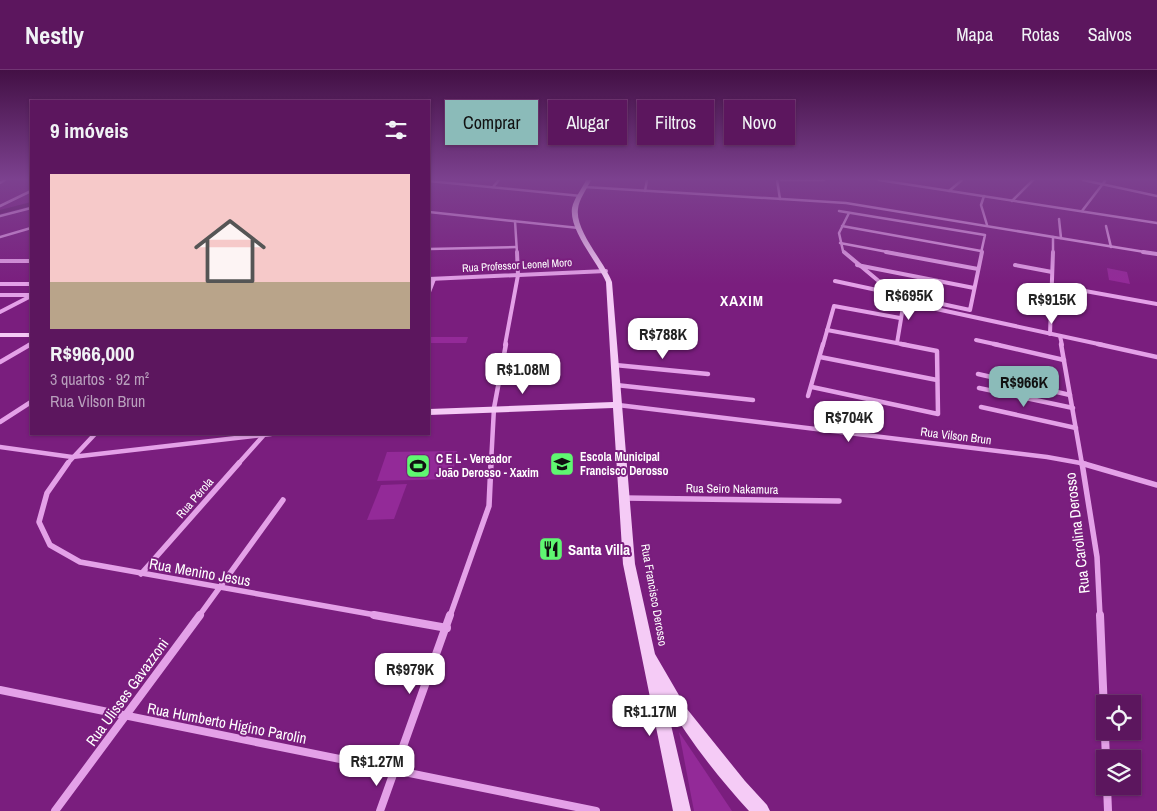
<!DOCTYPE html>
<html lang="pt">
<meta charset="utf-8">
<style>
body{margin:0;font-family:"Archivo Narrow",sans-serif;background:#652367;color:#f1f3f6;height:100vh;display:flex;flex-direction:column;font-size:19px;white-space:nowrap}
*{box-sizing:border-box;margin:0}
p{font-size:16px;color:#b89fbc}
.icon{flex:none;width:28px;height:28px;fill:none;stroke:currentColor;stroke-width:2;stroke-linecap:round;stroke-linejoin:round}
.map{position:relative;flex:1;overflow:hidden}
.side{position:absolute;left:30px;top:30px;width:400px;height:335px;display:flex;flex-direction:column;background:#5c165e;border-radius:0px;box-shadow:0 1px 4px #0004,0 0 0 1px #713573}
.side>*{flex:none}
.banner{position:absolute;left:445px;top:30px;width:475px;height:45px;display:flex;gap:10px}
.tools{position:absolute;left:1096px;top:625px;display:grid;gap:10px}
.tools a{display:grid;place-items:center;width:45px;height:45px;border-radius:0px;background:#5c165e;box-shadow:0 1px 4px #0004,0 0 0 1px #713573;font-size:25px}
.price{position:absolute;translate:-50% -42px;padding:0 11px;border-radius:10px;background:#fff;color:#222;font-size:16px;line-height:32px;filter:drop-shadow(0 1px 2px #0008)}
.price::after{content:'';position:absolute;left:50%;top:30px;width:15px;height:11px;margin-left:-8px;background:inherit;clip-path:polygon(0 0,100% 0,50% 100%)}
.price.active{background:#8bbbb9;color:#111}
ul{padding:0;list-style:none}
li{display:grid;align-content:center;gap:10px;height:265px;padding:0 20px}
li+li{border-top:1px solid #713573}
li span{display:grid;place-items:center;height:155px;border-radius:0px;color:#555}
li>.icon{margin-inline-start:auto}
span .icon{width:90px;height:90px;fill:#fffc;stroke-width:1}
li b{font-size:21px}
h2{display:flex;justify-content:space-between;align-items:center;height:60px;padding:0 20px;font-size:21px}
.pill{padding:0 18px;border-radius:0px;background:#5c165e;box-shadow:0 1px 4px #0004,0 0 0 1px #713573;font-size:18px;line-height:45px}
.pill.active{background:#8bbbb9;color:#111}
header{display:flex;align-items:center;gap:30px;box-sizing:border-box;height:70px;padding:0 25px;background:#5c165e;border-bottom:1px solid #713573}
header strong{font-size:24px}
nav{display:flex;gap:28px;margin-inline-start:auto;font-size:18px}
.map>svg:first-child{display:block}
</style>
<header>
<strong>Nestly</strong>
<nav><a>Mapa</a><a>Rotas</a><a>Salvos</a></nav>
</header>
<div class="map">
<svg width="1157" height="741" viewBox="0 0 1157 741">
<rect width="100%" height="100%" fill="#7a1e7e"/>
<g fill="#932a98">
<polygon points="1107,198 1127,202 1130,214 1109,210"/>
<polygon points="429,267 468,267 466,273 429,273"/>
<polygon points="457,381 452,409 377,411 387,382"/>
<polygon points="407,414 394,449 367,450 381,415"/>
<polygon points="679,662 732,741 694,741"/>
</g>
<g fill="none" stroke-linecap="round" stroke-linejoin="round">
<polygon fill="#5b145d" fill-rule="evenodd" points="31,132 31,136 0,144 0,140"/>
<g stroke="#e4a1e8" stroke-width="2.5">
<polyline points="777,110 780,129"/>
<polyline points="781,110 824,110"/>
<polyline points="879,110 1157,153"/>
<polyline points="1083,110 1157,126"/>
<polyline points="429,111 581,126"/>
<polyline points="0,113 5,110"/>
<polyline points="493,117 499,110"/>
<polyline points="585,117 846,133 1151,183"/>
<polyline points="645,121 647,110"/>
<polyline points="949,121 962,110"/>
<polyline points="984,126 981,135 987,155"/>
<polyline points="1012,131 1033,110"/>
<polyline points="0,136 31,121"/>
<polyline points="839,141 985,165 981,183"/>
<polyline points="1082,141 1105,111"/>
<polyline points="429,142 579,158"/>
<polyline points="0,146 31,138"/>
<polyline points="1059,149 1061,168"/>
<polyline points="515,151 517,183"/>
<polyline points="842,156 981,181"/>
<polyline points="1106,156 1111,177"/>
<polyline points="0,167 31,158"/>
<polyline points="840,173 893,183"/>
<polyline points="429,179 516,177"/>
<polyline points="845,183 843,181 839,163 849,143"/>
<polyline points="1053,183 1053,167"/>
</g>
<g stroke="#e4a1e8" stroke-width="4">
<polyline points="844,182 881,213 878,220"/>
<polyline points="886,182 978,199"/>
<polyline points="1143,182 1157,184"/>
<polyline points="0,191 31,191"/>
<polyline points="857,195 974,218"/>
<polyline points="1015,195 1052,202"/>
<polyline points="429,209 606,201"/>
<polyline points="835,211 970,240 982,182"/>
<polyline points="0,214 31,214"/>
<polyline points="1052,215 1157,234"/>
<polyline points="429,222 434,209"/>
<polyline points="0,225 31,225"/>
<polyline points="904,232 1103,275"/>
<polyline points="0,242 31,226"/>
<polyline points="827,260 907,275"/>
<polyline points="1050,264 1053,182"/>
<polyline points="1060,266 1062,275"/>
<polyline points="976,270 999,275"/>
<polyline points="897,273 904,231"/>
<polyline points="29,275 31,274"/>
<polyline points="505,275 518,205 517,182"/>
<polyline points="823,275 834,236 900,248"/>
</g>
<g stroke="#e4a1e8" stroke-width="4.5">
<polyline points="994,274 1064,290"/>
<polyline points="1061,274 1082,394"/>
<polyline points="1098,274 1157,287"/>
<polyline points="820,287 937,310"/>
<polyline points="0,292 31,274"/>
<polyline points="615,295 708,304"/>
<polyline points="978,304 1070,325"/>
<polyline points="616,315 753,330"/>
<polyline points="812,317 938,344 937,281 901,274"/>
<polyline points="979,318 1073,338"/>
<polyline points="808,326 823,274"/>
<polyline points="618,335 1047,387 1086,394"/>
<polyline points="981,337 1076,358"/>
<polyline points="0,352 31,332"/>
<polyline points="0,377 72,387 271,364"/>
<polyline points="67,394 95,364"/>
<polyline points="238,394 263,366"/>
<polyline points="491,394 494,338 506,274"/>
</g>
<g stroke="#e4a1e8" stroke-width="5.5">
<polyline points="68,393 47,423 39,452 50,475 80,492 381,546"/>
<polyline points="1081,393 1157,415"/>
<polyline points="1082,393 1097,487 1100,546"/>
<polyline points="625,428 839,431"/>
<polyline points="141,504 239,393"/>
<polyline points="199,546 283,430"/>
<polyline points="450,546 489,436 491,393"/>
</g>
<g stroke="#e4a1e8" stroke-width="8">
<polyline points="374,545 447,558"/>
<polyline points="1100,545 1106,689"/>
<polyline points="0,620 596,741"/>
<polyline points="1107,716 1108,741"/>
<polyline points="55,741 200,545"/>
<polyline points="380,741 450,545"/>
</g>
<g fill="#f5cbf6" fill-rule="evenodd">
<path d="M586,110H591C587,119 579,129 578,139C575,161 604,191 612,212L635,494L655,584L687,639L745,711L767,735L770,741H749C718,707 688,669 665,629L691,741H673L623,494L613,338L429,345V339L613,332L606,212C597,191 569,161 572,138C574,128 582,119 586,110Z"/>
<rect x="0" y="263" width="31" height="4"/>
</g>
</g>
<linearGradient id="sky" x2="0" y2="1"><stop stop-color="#431045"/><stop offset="0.51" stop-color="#7c418f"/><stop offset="1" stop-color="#7c418f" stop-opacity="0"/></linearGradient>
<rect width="1157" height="214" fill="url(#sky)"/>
<defs>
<symbol id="school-square" viewBox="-11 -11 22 22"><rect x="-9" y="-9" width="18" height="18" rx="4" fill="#5ff771" stroke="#7a1e7e"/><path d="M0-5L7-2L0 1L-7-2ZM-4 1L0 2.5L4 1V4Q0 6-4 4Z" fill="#111"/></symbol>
<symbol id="stadium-square" viewBox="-11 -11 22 22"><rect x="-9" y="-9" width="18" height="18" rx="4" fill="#5ff771" stroke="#7a1e7e"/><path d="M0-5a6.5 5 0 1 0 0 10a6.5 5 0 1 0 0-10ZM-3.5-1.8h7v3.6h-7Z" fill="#111"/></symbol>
<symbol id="restaurant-square" viewBox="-11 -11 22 22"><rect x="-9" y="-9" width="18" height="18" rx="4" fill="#5ff771" stroke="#7a1e7e"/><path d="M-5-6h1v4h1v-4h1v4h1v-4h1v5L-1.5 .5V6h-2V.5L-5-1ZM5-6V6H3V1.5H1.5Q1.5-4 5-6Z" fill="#111"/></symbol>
</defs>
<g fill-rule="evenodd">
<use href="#school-square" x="548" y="380" width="28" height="28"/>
<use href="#stadium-square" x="404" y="382" width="28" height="28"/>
<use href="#restaurant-square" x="537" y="465" width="28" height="28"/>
</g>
<g text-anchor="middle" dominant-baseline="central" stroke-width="4" stroke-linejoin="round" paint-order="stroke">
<g font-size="11" fill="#fff" stroke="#7a1e7e">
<text transform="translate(517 195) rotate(-3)">Rua Professor Leonel Moro</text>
</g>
<g font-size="12" fill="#fff" stroke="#7a1e7e">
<text transform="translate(956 366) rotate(7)">Rua Vilson Brun</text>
<text transform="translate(732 419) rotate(1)">Rua Seiro Nakamura</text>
<text transform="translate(195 428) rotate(-49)">Rua Pérola</text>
<text transform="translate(654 525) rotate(80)">Rua Francisco Derosso</text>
</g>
<g font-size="12" font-weight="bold" fill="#fff" stroke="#7a1e7e" text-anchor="start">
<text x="580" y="387">Escola Municipal<tspan x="580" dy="14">Francisco Derosso</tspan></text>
<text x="436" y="389">C E L - Vereador<tspan x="436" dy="14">João Derosso - Xaxim</tspan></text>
</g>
<g font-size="15" font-weight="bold" letter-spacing="1" fill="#fff" stroke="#7a1e7e">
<text x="742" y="230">XAXIM</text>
</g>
<g font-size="15" fill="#fff" stroke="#7a1e7e">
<text transform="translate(1077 463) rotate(-97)">Rua Carolina Derosso</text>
<text transform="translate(200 502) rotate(10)">Rua Menino Jesus</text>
<text transform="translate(127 622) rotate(-54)">Rua Ulisses Gavazzoni</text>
<text transform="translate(227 653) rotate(11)">Rua Humberto Higino Parolin</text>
</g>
<g font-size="15" font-weight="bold" fill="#fff" stroke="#7a1e7e" text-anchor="start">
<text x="568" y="479">Santa Villa</text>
</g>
</g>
</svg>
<div class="tools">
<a><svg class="icon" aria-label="locate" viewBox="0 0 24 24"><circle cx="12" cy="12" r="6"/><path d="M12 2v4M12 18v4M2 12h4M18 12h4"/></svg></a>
<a><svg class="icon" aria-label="layers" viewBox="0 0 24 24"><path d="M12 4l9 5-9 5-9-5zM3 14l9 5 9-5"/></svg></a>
</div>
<b class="price" style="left:909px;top:251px">R$695K</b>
<b class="price" style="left:1052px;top:255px">R$915K</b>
<b class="price" style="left:663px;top:290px">R$788K</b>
<b class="price" style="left:523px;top:325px">R$1.08M</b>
<b class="price active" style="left:1024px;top:338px">R$966K</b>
<b class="price" style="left:849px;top:373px">R$704K</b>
<b class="price" style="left:410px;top:625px">R$979K</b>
<b class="price" style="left:650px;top:667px">R$1.17M</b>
<b class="price" style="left:377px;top:717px">R$1.27M</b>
<div class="banner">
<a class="pill active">Comprar</a>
<a class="pill">Alugar</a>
<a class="pill">Filtros</a>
<a class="pill">Novo</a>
</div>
<section class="side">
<h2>9 imóveis<svg class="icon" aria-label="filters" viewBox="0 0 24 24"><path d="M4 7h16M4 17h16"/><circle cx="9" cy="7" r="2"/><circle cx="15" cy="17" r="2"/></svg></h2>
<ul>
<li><span style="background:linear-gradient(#f6c9c9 70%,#b9a48a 0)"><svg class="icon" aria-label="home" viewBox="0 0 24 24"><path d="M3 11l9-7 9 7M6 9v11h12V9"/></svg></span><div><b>R$966,000</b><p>3 quartos · 92 m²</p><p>Rua Vilson Brun</p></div></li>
</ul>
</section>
</div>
